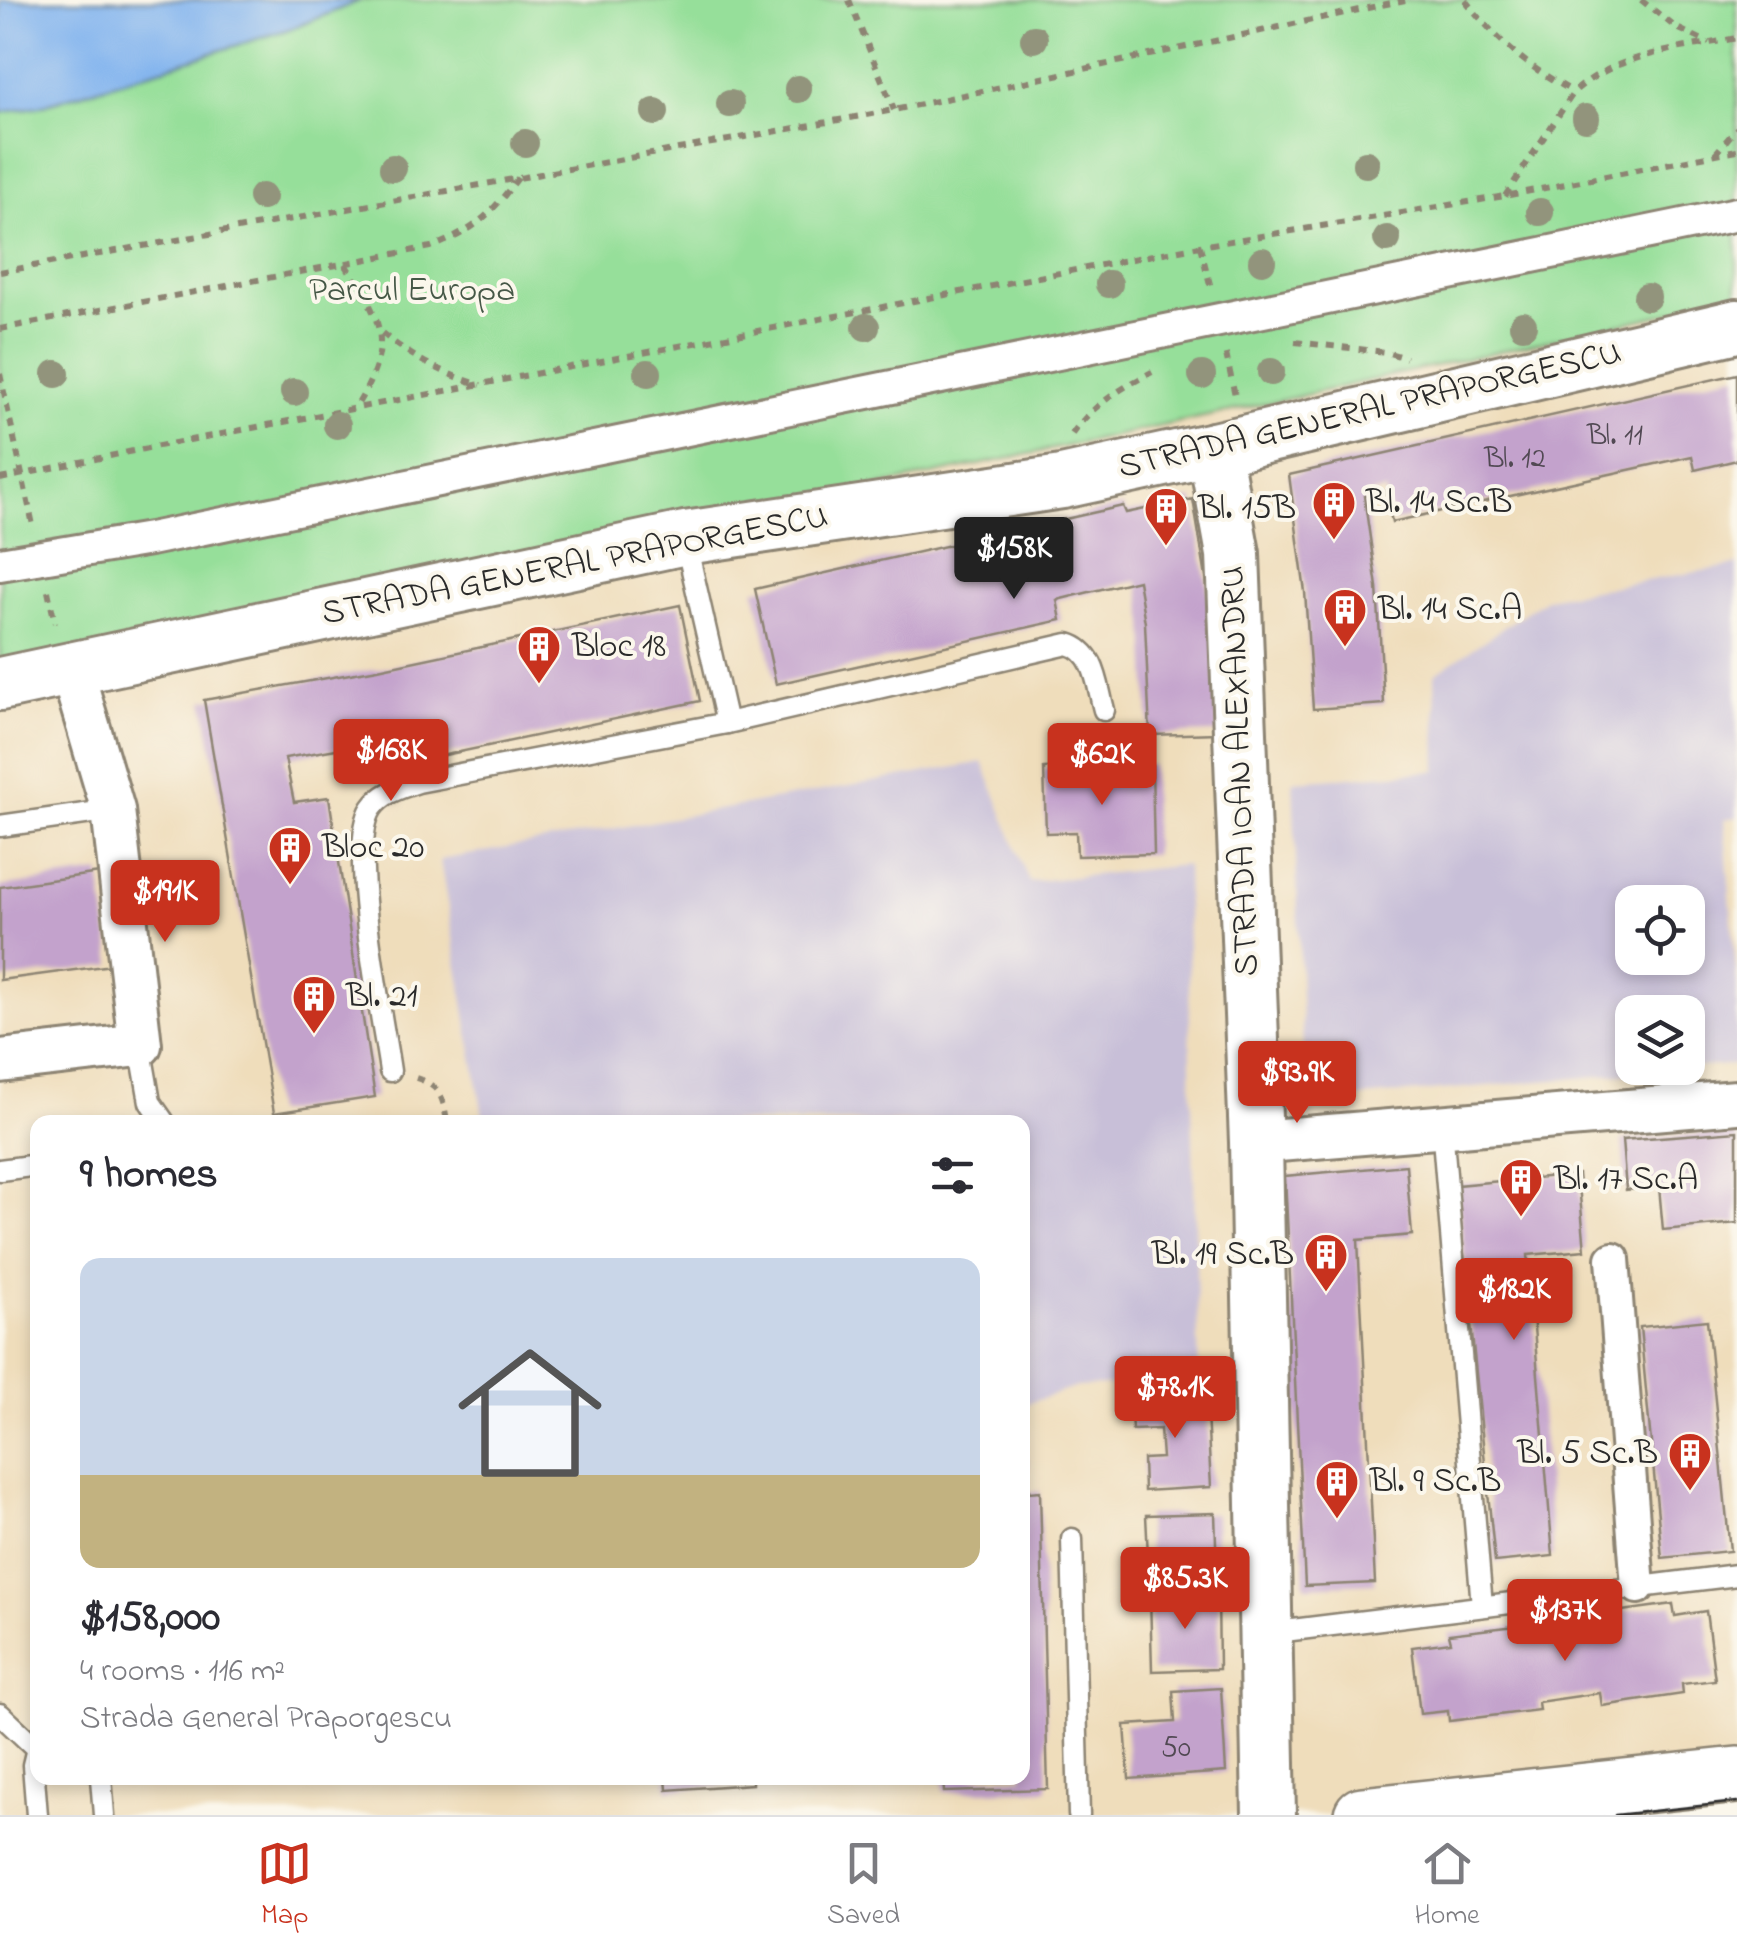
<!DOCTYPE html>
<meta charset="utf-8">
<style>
body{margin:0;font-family:"Indie Flower",sans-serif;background:#f2f2f3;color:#2b2b33;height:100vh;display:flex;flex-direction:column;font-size:38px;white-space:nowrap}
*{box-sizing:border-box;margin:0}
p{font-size:32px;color:#7c7c81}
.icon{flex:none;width:55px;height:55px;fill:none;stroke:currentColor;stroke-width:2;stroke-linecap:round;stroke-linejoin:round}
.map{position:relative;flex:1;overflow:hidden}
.details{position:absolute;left:30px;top:1115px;width:1000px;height:670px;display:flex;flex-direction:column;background:#fff;border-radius:20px;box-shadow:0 5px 15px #0003}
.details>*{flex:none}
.buttons{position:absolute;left:1615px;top:885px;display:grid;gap:20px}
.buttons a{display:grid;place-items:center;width:90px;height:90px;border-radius:20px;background:#fff;box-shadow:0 5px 15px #0003;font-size:50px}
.price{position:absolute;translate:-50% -85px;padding:0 22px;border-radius:10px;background:#c8321e;color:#fff;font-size:32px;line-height:65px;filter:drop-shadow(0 2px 5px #0008)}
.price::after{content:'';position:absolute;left:50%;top:60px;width:30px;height:22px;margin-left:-15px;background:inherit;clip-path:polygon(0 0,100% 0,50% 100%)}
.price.on{background:#222;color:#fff}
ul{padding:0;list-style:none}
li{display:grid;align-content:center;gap:20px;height:530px;padding:0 50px}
li span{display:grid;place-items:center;height:310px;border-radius:20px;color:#555}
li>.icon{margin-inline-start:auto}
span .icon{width:180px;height:180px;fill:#fffc;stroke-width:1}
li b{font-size:42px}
h2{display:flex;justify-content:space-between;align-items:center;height:120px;padding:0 50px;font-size:42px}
.tab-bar{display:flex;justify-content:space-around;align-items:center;height:140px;border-top:2px solid #e1e1e2;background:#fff;font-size:28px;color:#7c7c81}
.tab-bar a{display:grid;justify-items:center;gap:5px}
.tab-bar .on{color:#c8321e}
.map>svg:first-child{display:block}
</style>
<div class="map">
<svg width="1737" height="1815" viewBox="0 0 1737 1815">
<rect width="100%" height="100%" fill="#fbf7ec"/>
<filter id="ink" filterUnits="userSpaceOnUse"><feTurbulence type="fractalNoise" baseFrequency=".01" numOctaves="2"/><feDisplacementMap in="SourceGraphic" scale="20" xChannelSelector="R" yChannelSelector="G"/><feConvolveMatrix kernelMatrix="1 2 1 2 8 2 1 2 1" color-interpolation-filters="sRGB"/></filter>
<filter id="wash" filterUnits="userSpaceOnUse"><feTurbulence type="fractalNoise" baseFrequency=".0048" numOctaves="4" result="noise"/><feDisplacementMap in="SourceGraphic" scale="40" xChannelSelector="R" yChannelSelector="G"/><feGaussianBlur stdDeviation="2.25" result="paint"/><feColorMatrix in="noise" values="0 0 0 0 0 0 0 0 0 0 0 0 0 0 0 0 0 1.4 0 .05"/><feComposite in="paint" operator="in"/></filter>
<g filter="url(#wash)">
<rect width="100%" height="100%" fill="#efddbb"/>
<g fill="#c8bfd8" fill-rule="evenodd">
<path d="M1737,565V817L1724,819L1737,985V1064L1305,1102L1293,781L1437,771L1435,674L1547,598ZM1632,902H1688V958H1632ZM1632,1012H1688V1068H1632Z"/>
<polygon points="983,762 1029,882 1186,865 1199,1381 1077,1387 1023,1405 1022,1122 484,1122 440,860"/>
</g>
<polygon fill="#96df9a" stroke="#608562" stroke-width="2.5" points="361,0 1737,0 1737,298 1274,402 0,673 0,113 40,106 296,27"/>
<polygon fill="#82b4ee" stroke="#56708c" stroke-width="2.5" points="0,0 361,0 296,27 40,106 0,113"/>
<g id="blocks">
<g fill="#c3a2cc">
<polygon points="1737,374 1737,460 1695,470 1692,456 1392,522 1385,491 1364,496 1377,587 1384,704 1313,709 1305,592 1289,475"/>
<polygon points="1193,499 1213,620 1218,733 1150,735 1145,623 1138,580 1057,600 1061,620 776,684 755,589 1123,506 1126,513"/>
<polygon points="680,605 700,701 398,765 393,739 285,758 294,802 329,797 375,1097 274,1113 204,700 378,669"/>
<polygon points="1152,765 1154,854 1077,856 1076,832 1046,833 1044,768"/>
<polygon points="100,873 112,965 0,980 0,887"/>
<polygon points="1737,1131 1737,1223 1663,1230 1659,1187 1626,1190 1622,1140"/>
<polygon points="1406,1165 1412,1235 1358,1240 1375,1583 1305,1586 1285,1176"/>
<polygon points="1578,1174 1585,1250 1528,1255 1553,1556 1495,1562 1457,1185"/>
<polygon points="1707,1320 1730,1551 1662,1558 1640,1327"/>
<polygon points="1206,1394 1211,1487 1144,1491 1143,1459 1162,1458 1160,1429 1132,1430 1130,1398"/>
<polygon points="1022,1458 1028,1458 1029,1492 1040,1491 1048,1789 944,1792 943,1778 1022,1778"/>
<polygon points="1215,1513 1217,1574 1149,1577 1146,1515"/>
<polygon points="1218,1593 1219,1669 1152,1671 1150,1594"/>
<polygon points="1673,1604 1675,1616 1706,1611 1715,1680 1682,1684 1683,1694 1602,1706 1600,1693 1538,1702 1539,1710 1449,1721 1448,1711 1420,1714 1412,1647 1451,1642 1449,1634 1524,1625 1525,1633 1601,1623 1600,1614"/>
<polygon points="1221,1688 1226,1772 1129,1779 1125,1725 1175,1722 1173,1691"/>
<polygon points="666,1778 752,1778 752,1784 667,1790"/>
</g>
</g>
</g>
<g filter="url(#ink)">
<use href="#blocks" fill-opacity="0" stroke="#8d8473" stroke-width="2.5"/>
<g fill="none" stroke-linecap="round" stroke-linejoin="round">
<defs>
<g id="service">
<polyline points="685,539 727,723"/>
<polyline points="0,826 113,810"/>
<polyline points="140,1045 150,1102 164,1122"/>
<path d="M390,1071C383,1020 346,846 372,808C383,792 401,788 418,782L727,723L1068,644C1096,652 1097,685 1104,710"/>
<polyline points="1442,1126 1482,1606"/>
<polyline points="0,1170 38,1165"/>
<polyline points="1072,1539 1079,1815"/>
<polyline points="1268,1633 1737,1575"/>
<polyline points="0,1714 36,1748"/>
<polyline points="101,1778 104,1815"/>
<polyline points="37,1815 33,1765 38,1744"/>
</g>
<g id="pedestrian">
<polyline points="0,564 150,539 1737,214"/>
<polyline points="1613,1259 1638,1587"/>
</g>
<g id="minor">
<polyline points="0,1061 140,1045 113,810 71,668"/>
<polyline points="1256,1142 1737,1102"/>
</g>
<g id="tertiary">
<polyline points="1214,449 1233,554 1256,1142 1269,1815"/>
<polyline points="0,684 685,538 1062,482 1214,449 1737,326"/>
</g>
<polyline id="primary" points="1362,1815 1737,1775"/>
</defs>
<use href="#service" stroke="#8d8473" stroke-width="25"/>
<use href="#pedestrian" stroke="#8d8473" stroke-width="38"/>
<use href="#minor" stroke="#8d8473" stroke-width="48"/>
<use href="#tertiary" stroke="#8d8473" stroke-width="58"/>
<use href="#primary" stroke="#8d8473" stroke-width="60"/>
<g stroke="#8d8473" stroke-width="6" stroke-dasharray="8 8" stroke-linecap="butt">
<polyline points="849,0 894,110"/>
<path d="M1465,0C1499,43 1526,66 1574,92"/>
<polyline points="1641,0 1675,27 1709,43"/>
<polyline points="1715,154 1737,128"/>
<path d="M1505,196L1574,92C1616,53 1683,49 1737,38"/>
<polyline points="1200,246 1211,288"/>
<path d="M345,264C383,322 395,343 356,407"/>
<polyline points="0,272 894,110 1405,0"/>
<path d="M0,329L431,247C475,231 490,215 518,178"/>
<path d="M382,333C412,358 444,374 481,385"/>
<polyline points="1295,342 1386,352 1406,358"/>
<polyline points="1226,354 1236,400"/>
<polyline points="0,374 33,525"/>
<path d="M1072,434C1092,405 1122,388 1152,372"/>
<polyline points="0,479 138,450 1200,246 1505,196 1737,150"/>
<polyline points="48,591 55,623"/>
<path d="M416,1078C441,1086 443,1098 447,1122"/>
</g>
<use href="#service" stroke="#fff" stroke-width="20"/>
<use href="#pedestrian" stroke="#fff" stroke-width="32"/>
<use href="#minor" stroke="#fff" stroke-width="42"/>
<use href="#tertiary" stroke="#fff" stroke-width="52"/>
<use href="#primary" stroke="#fff" stroke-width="55"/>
<polyline stroke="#2b2b2b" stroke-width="2.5" points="1615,1815 1737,1802"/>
</g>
<g fill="#92947b">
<circle cx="1034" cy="39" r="14"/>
<circle cx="798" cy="89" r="14"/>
<circle cx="730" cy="104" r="14"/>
<circle cx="655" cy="112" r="14"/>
<circle cx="1586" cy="118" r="14"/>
<circle cx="525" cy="143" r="14"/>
<circle cx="1366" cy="164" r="14"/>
<circle cx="393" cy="168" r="14"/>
<circle cx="262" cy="197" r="14"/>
<circle cx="1540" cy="212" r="14"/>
<circle cx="1387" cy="239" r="14"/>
<circle cx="1262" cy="261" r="14"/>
<circle cx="1109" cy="284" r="14"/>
<circle cx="1647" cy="297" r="14"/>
<circle cx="1523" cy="325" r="14"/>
<circle cx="866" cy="327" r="14"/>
<circle cx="1271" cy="372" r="14"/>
<circle cx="648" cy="373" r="14"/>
<circle cx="56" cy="374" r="14"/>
<circle cx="1202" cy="375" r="14"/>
<circle cx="294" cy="392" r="14"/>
<circle cx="337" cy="425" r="14"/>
</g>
</g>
<defs>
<symbol id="building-pin" viewBox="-11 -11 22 30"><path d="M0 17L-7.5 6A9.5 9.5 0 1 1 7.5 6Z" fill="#c8321e" stroke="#fbf7ec"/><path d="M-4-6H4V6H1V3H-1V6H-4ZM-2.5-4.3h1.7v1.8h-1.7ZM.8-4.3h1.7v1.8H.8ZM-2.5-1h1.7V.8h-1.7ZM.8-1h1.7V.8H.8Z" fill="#fff"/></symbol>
</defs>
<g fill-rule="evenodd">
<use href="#building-pin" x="1309" y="478" width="50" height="68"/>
<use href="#building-pin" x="1141" y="484" width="50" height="68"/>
<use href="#building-pin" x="1320" y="585" width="50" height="68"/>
<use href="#building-pin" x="514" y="622" width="50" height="68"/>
<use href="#building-pin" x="265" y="823" width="50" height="68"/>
<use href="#building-pin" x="289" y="972" width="50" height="68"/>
<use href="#building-pin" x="1496" y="1155" width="50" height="68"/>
<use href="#building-pin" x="1301" y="1230" width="50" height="68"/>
<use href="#building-pin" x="1665" y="1429" width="50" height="68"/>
<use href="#building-pin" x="1312" y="1457" width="50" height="68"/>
</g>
<g text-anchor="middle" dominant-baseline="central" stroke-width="8" stroke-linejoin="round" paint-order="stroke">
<g font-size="30" fill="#514953">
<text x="1615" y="437">Bl. 11</text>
<text x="1515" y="460">Bl. 12</text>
<text x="1176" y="1749">50</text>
</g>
<g font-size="35" fill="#465847" stroke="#fbf7ec">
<text x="412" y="291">Parcul Europa</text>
</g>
<g font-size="35" fill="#2b2b2b" stroke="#fbf7ec">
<text transform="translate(1370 411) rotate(-13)">STRADA GENERAL PRAPORGESCU</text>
<text transform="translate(575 566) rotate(-11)">STRADA GENERAL PRAPORGESCU</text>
<text transform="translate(1241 771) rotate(-92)">STRADA IOAN ALEXANDRU</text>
</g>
<g font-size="35" fill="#2b2b2b" stroke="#fbf7ec" text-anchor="start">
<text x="1366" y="503">Bl. 14 Sc.B</text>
<text x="1198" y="509">Bl. 15B</text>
<text x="1378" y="610">Bl. 14 Sc.A</text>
<text x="572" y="647">Bloc 18</text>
<text x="322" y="848">Bloc 20</text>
<text x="346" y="997">Bl. 21</text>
<text x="1554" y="1180">Bl. 17 Sc.A</text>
<text x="1294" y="1255" text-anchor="end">Bl. 19 Sc.B</text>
<text x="1658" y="1454" text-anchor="end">Bl. 5 Sc.B</text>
<text x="1370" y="1482">Bl. 9 Sc.B</text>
</g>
</g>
</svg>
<div class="buttons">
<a><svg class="icon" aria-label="locate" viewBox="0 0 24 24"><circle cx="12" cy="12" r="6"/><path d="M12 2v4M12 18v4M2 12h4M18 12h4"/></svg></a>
<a><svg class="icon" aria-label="layers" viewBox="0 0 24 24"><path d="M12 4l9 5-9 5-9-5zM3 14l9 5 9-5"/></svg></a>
</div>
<b class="price on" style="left:1014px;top:602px">$158K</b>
<b class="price" style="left:391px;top:804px">$168K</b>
<b class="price" style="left:1102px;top:808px">$62K</b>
<b class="price" style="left:165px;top:945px">$191K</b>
<b class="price" style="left:1297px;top:1126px">$93.9K</b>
<b class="price" style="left:1514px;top:1343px">$182K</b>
<b class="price" style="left:1175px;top:1441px">$78.1K</b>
<b class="price" style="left:1185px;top:1632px">$85.3K</b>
<b class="price" style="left:1565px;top:1664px">$137K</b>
<section class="details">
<h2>9 homes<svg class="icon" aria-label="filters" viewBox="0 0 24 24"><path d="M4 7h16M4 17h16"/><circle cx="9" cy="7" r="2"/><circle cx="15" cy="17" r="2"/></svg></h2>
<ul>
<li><span style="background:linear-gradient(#c9d6e8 70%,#c2b280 0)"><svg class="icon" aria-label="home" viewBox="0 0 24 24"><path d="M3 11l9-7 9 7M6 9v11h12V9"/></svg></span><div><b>$158,000</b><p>4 rooms · 116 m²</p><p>Strada General Praporgescu</p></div></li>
</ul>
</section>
</div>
<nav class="tab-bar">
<a class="on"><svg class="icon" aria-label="map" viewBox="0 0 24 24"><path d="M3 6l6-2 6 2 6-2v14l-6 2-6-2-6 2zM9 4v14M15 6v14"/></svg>Map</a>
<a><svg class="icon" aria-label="saved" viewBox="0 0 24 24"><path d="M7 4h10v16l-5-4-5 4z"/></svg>Saved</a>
<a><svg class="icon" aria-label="home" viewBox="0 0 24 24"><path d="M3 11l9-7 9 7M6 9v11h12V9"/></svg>Home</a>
</nav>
